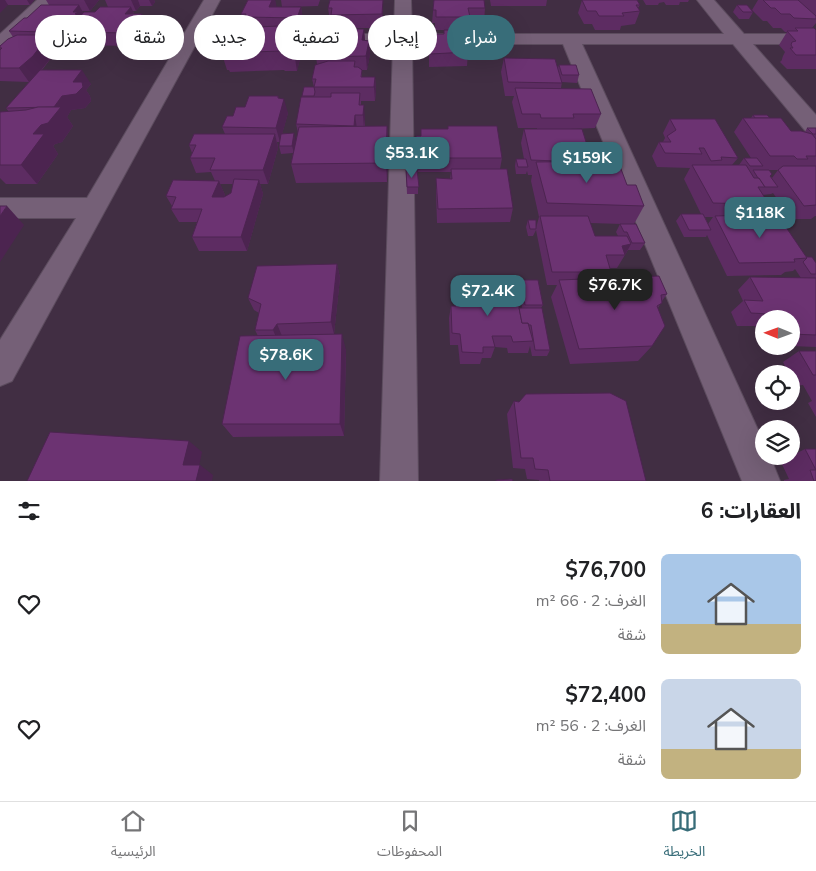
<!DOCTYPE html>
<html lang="ar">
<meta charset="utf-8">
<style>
body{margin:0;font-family:"Nunito Sans","Noto Sans Arabic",sans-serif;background:#f6f6f6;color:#202124;direction:rtl;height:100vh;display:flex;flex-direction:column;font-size:19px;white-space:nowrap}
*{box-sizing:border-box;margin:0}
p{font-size:16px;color:#757577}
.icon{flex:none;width:28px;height:28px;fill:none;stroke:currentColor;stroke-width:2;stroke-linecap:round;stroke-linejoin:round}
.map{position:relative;height:481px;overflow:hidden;direction:ltr}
.side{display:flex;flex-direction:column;background:#fff;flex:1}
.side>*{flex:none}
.top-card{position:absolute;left:15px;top:15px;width:500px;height:45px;direction:rtl;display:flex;gap:10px}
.needle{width:32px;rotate:271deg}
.tools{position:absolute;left:755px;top:310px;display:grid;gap:10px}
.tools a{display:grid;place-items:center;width:45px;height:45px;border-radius:50%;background:#fff;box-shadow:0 5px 20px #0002;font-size:25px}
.price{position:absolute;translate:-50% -42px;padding:0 11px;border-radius:10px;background:#386d79;color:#fff;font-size:16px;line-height:32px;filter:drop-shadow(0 1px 2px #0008)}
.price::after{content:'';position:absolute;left:50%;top:30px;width:15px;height:11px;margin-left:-8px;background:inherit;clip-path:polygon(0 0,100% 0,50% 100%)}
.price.on{background:#222;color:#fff}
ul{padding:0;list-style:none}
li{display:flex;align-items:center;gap:15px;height:125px;padding:0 15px}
li span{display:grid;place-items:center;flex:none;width:140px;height:100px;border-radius:8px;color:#555}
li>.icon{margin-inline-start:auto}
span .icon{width:60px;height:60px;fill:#fffc;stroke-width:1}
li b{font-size:21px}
h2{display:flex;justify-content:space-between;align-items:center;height:60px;padding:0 15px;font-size:21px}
.chip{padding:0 18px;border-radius:22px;background:#fff;box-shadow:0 5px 20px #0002;font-size:18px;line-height:45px}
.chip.on{background:#386d79;color:#fff}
.dock{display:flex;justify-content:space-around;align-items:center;height:70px;border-top:1px solid #e0e0e0;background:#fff;font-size:14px;color:#757577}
.dock a{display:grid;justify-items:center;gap:2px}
.dock .on{color:#386d79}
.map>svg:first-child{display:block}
</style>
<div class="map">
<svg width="816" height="481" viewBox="0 0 816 481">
<rect width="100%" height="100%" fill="#412e43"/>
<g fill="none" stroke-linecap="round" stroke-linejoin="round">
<defs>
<g id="minor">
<polygon points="37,0 54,0 6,48 0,49 0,34"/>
<polygon points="204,0 220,0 202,34 394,34 395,0 411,0 412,34 724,34 697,0 714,0 744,34 816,34 816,44 753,44 816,115 816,136 808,134 733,44 582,44 764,443 764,456 770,456 780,481 742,481 563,44 412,44 418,481 380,481 393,44 196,44 12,381 0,386 0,340 76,218 0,218 0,198 87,198"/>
</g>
</defs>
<use href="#minor" stroke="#5c4c5e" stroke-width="2"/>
<use href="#minor" fill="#756077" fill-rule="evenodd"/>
</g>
<g fill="#5d2c62" fill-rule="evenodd">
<polygon points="0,0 34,0 30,5 8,5"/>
<polygon points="46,0 99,0 90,11 82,11 83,13 95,12 108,7 105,0 154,0 155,2 152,6 140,6 136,11 133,11 134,14 142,14 148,27 133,46 73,45 71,41 69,43 56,43 55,44 58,49 42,70 91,84 86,90 90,96 91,101 85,108 71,110 67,117 73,126 62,142 55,144 53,146 58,154 37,184 6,184 0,178 0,112 9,112 6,108 29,82 0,81 0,46 13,37 9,31 27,18 49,5"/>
<polygon points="248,0 275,0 276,7 301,7 303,20 301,26 304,43 297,71 285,71 284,70 230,72 229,70 227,70 221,51 244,25 241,14"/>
<polygon points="281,0 320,0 318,6 282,7"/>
<polygon points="434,0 485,8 484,22 469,21 468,30 454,30 456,43 457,43 458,36 468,52 467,66 429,67 429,34 444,34 444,30 435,30 435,23 432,23"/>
<polygon points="490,0 547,0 546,6 491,6"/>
<polygon points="582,0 640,5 638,8 640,11 635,24 621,26 620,30 595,30 592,24 584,24 578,13"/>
<polygon points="643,0 689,0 688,2 680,2 679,5 666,5 664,2 659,3 658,5 646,5"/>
<polygon points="758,0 816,0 816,23 812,28 816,30 816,69 787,69 780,62 782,60 782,59 783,56 785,52 779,45 787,32 785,32 781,28 773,28 767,21 763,21 752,10"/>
<polygon points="737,5 753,12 749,19 739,19 733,12"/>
<polygon points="328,8 383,8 383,28 332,28 331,21 330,21"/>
<path d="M364,29L365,40L369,41L370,54L367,70H362V77H375L376,91L375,101H361V105L365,119V126H387L388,145L387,182L296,183L291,164L293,153L281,154L279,146L280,142H277L278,148L268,184H260L263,194L247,251H199L192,237L197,222H179L171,209L172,206L166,196L215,181L211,172L196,173L190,158L192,153L189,145L225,134L222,127L233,116L245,107L278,96L279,98L288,113L282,134L296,141L298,133L296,124L302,96L314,87L312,79L317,64L316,57ZM220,184H233L231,193L224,197L225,195Z"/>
<path d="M504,58L558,68L559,65L579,75L577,83L562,82L561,88L601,114L595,128L570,129L587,145L594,162L627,185L644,206L634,224L645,243L640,250H628L617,268H610L611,272L608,278L667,294L662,301L658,308L652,346L638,361L570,364L551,297L557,285H547L536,230L533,236H528L526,227L528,220L536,228L539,217L531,181L532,175H528L527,171L526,174H516L515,166L516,159H524L521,143L524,129H537V128H518L512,102L514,96H505L501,72ZM590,223L622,224H620L616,232L618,236H595Z"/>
<path d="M753,115L770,118L791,131L805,132L807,128H816V216H815L811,219H791L773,193L771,194L763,195L765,198L753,212H747L745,215L816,263V347L790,346H791V319H764V345L755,326H737L731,312L743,301L738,290L750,277L801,278L795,269L793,271L785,272L781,275L727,276L707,235L706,237H684L676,221L681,214H701L684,179L690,168L657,167L652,156L659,142H663L665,138L663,133L670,119L738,158L732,165H739L744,158H751L734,132L743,118H751ZM760,170H778L772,178L770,176ZM705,217H713L708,224Z"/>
<polygon points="448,126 502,158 500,169 513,208 510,222 437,223 436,192 436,178 450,179 451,172 418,172 418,194 407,194 406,170 416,170 416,136 421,136 421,129 448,129"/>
<polygon points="337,264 340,278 334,334 346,350 344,436 233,437 222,424 258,336 255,330 259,313 254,310 248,298"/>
<polygon points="521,280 543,305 541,308 550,350 547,356 532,356 530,346 528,353 508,353 507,348 495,347 491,358 482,358 480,364 460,364 458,345 450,345 449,318 451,306 454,306 455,288 482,288 483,283 499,286 519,308 522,308 519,287"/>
<polygon points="799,351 816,351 816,417 808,403 812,401 803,385 795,386 791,378 791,374 789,374 783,362"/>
<polygon points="514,401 646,481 539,481 539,480 527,479 525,469 513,468 507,414"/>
<polygon points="805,449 816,449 816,481 784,481 784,480 789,479 780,460 791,456"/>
</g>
<g fill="#4c2450">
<polygon points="0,0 5,0 8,5 0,13"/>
<polygon points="27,0 34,0 30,5"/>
<polygon points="84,0 99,0 90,11"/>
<polygon points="131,0 138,0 140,6 136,11"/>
<polygon points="149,0 154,0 155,2 152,6"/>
<polygon points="272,0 275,0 277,8 269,7"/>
<polygon points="383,0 383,28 382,14"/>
<polygon points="79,5 86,18 66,32 71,41 69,43 61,29 73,12"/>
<polygon points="131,7 137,20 125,14"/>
<polygon points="301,7 303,20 301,26 304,43 297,71 294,52 300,30 297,18"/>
<polygon points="142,14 148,27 133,46 127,33"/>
<polygon points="47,29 56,43 55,44 58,49 42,69 29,82 19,68 48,37 45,32"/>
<polygon points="364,29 365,42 362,40"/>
<polygon points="369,41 370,54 367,70 366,56"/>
<polygon points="82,70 91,84 86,90 90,96 91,101 85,108 71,110 67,117 73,126 62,142 55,144 53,146 58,154 37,184 21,165 33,134"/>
<polygon points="375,77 376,91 375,101 374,87"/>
<polygon points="278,96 281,109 284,99 288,113 280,142 276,128"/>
<polygon points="364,105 365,119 364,129 363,115"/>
<polygon points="355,115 357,129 356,140 354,126"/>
<polygon points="387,126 388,145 387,182 386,163"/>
<polygon points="294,133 296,141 294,153 292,146"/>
<polygon points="275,134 278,148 268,184 263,170"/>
<polygon points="597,153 591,167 581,162"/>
<polygon points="259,180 263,194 247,251 241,237"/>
<polygon points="219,181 225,195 218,211 212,197"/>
<polygon points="7,206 24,225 0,262 0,216"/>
<polygon points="631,244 625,255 622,246"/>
<polygon points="337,264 340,278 334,334 331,322"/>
<polygon points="277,324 282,336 278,342 273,330"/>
<polygon points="342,334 346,350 344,436 340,424"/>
<polygon points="189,441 202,452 197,476 183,465"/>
<polygon points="200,465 213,475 212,481 196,481"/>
</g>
<g fill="#6c3372" stroke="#4c2450">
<polygon points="248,0 272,0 269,7 301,7 297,18 245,17 246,14 241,14"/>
<polygon points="330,0 383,0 382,14 331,15 332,8 328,8"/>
<polygon points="434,0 484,0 485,8 468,8 470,17 436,17 436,10 433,10"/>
<polygon points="582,0 637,0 640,5 636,5 640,11 622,13 624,16 599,16 596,11 587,11"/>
<polygon points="763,0 798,0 816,16 816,19 794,18 790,14 781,14 775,8 771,8"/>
<polygon points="41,5 79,5 73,12 78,12 75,14 77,14 61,29 47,29 45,32 9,31 24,18 27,18"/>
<polygon points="737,5 747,5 753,12 743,12"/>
<polygon points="100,7 131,7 125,14 142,14 127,33 66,32 84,12 95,12"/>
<polygon points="232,25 258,25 257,27 301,25 294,52 281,53 281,51 224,53 225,51 221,51"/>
<polygon points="795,28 814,28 816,30 816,55 796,55 790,48 793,48 791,45 792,42 796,41 787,31 798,31"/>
<polygon points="321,29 364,29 362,40 369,41 366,56 316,57"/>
<polygon points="444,30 454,30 456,43 467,43 468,52 430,54 429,34 444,34"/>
<polygon points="17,35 49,35 33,56 19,68 0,68 0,50 2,48 0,48 0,46 8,39"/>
<polygon points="458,36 466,36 467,43 459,43"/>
<polygon points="504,58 555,59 562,83 508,82"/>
<polygon points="328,61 355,61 354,67 358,67 362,70 361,77 375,77 374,87 314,87 316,79 312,79 315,65"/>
<polygon points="559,65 576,65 579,75 562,75"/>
<polygon points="40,70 82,70 73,82 82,82 83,87 76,94 62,96 54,107 6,108"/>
<polygon points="304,87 314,87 315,92 314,96 302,96"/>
<polygon points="515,88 591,89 601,114 573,114 574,118 541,118 540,114 522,114"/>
<polygon points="331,93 360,93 359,105 364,105 363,115 355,115 354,126 296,124 301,97 331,97"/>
<polygon points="249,96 278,96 278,98 284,99 276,128 222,127 227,116 233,116 236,107 245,107"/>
<polygon points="38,107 61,107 48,123 41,125 33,134 44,134 21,165 0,165 0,112 26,110"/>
<polygon points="753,115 767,115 770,118 755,118"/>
<polygon points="743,118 781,118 791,131 801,131 812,134 816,139 816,156 806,156 808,159 797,159 794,156 770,156"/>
<polygon points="670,119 715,119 738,158 721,157 722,160 711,161 704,148 699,148 702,154 665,153 659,142 671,142 667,136 676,130"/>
<polygon points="387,126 386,163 291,164 299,127"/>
<polygon points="448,126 497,126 502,158 416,158 416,136 421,136 421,129 448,129"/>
<polygon points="807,128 816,128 816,134 813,134"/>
<polygon points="524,129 582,129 587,145 595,146 597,153 582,162 531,160"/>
<polygon points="294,133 292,146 279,146 281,134"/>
<polygon points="194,134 275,134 263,170 210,170 215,158 190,158 196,145 189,145"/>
<polygon points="744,158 757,158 763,166 750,166"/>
<polygon points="516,159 526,159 528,167 518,167"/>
<polygon points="618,161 627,185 636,185 644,206 547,203 536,162"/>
<polygon points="692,165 746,165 754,178 759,178 765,187 758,187 765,198 751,198 754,204 713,203"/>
<polygon points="783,166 816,166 816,205 804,206 778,170"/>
<polygon points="451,169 507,169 513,208 438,209 436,178 452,179"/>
<polygon points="406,170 417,170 419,187 407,187"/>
<polygon points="753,170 769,170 772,174 770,176 778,187 765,187 759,178 758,178"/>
<polygon points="234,179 259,180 241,237 192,237 202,209 171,209 176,197 166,196 173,180 219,181 212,197 224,197 231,193"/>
<polygon points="0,206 7,206 0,216"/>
<polygon points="681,214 703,214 711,230 689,230"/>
<polygon points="777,214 807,258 794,259 795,262 739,263 715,216"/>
<polygon points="540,216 588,216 595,236 627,236 631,244 622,246 625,255 606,255 611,272 552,272"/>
<polygon points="528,220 536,220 536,229 530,229"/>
<polygon points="620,224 636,224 645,243 632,243 627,232 624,232"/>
<polygon points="806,257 812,257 816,263 816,274 811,274 803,262 807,258"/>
<polygon points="337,264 331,322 277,324 273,330 255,330 261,304 248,298 257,266"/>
<polygon points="659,276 667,294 661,295 662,303 657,306 665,326 652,346 579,349 559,280"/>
<polygon points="750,277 816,278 816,335 791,334 791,319 772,319 769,314 751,313 744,300 763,301"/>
<polygon points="521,280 538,280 543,305 525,305"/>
<polygon points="483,283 497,284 499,286 515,286 522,323 528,323 533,341 513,342 511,336 492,336 495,347 483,347 483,353 462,352 460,334 452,333 451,306 456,306 455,288 484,288"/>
<polygon points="519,308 542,308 550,350 535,350 531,325 529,325 528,323 522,323"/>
<polygon points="342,334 340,424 222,424 240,336"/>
<polygon points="799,351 816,351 816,375 813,375"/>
<polygon points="610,393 626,401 646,481 550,481 548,470 535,469 533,458 521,458 514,401 519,402 526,394"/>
<polygon points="50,432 189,441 183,465 200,465 196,481 27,481"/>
<polygon points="805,449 816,449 816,481 814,481 810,470 816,470"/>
<polygon points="512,479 513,481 496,481 496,480"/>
</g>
</svg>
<div class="tools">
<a><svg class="needle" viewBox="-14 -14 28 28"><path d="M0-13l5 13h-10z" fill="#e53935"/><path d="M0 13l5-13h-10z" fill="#757577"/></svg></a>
<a><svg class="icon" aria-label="locate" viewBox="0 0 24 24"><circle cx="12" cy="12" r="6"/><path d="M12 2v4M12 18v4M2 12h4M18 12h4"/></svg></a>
<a><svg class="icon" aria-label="layers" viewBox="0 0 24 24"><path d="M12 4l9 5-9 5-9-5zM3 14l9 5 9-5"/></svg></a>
</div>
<b class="price" style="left:412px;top:179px">$53.1K</b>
<b class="price" style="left:587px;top:184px">$159K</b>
<b class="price" style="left:760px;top:239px">$118K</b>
<b class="price on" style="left:615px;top:311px">$76.7K</b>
<b class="price" style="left:488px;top:317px">$72.4K</b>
<b class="price" style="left:286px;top:381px">$78.6K</b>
<div class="top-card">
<a class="chip on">شراء</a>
<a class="chip">إيجار</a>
<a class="chip">تصفية</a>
<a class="chip">جديد</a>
<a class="chip">شقة</a>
<a class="chip">منزل</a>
</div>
</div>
<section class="side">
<h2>العقارات: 6<svg class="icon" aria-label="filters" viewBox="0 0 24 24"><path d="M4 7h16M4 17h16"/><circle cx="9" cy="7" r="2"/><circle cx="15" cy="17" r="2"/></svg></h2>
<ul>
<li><span style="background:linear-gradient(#a9c7e8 70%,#c2b280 0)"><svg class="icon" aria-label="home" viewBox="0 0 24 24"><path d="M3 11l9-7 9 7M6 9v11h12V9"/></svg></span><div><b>$76,700</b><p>الغرف: 2 · 66 m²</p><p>شقة</p></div><svg class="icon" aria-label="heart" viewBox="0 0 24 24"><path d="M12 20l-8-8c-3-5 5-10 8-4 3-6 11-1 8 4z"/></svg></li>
<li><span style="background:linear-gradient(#c9d6e8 70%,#c2b280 0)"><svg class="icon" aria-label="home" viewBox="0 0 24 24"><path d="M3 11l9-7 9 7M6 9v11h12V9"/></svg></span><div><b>$72,400</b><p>الغرف: 2 · 56 m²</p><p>شقة</p></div><svg class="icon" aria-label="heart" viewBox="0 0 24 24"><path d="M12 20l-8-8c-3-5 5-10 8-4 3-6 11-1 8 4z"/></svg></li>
</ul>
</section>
<nav class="dock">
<a class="on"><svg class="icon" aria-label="map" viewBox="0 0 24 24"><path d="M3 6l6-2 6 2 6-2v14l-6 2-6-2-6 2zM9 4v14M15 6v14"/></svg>الخريطة</a>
<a><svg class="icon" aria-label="saved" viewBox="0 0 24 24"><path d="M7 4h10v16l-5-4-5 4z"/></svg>المحفوظات</a>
<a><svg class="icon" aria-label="home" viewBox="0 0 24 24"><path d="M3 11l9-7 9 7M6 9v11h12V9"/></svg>الرئيسية</a>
</nav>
